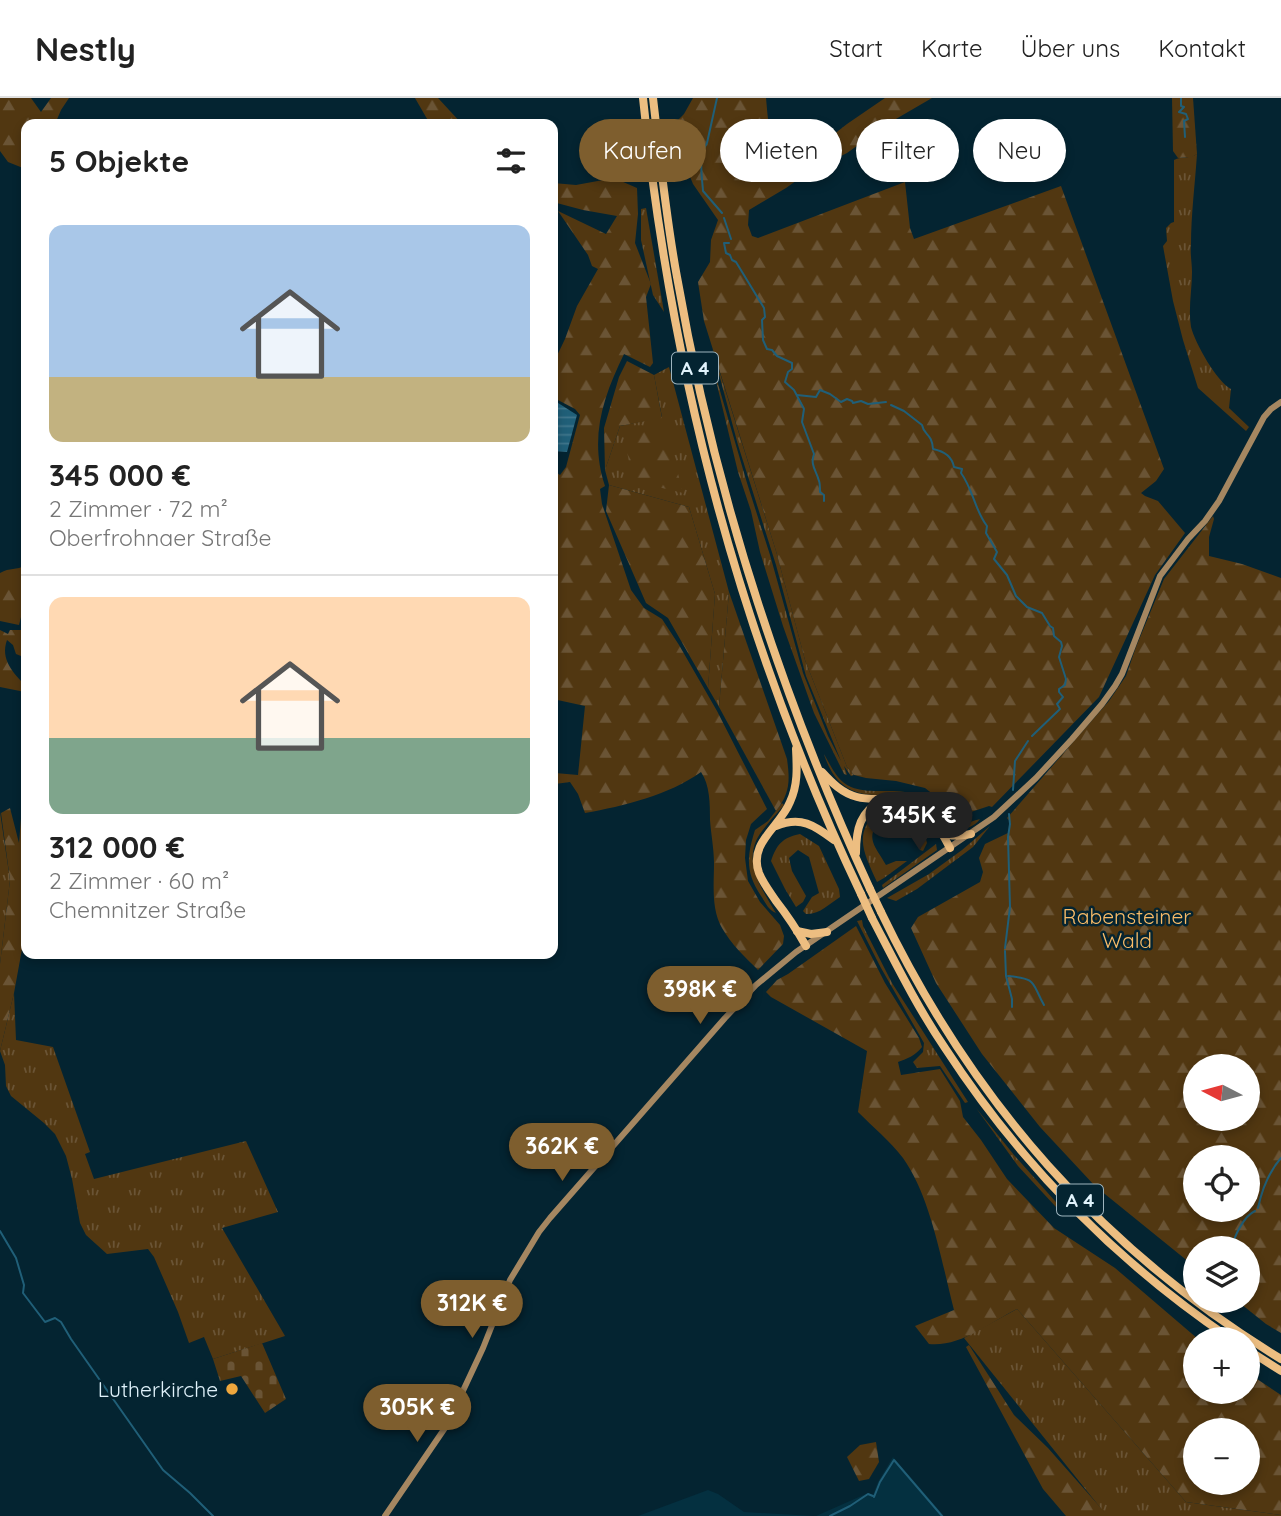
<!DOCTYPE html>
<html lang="de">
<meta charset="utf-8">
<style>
body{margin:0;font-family:Quicksand,sans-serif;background:#f6f6f6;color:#222;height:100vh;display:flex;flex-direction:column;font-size:26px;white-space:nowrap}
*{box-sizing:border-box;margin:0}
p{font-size:23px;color:#767676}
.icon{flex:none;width:38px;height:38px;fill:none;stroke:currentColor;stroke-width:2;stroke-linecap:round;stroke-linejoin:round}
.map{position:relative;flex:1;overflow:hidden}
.panel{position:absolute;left:21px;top:21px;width:537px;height:840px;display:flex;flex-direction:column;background:#fff;border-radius:14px;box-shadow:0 4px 10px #0003}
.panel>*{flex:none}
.hud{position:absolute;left:579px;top:21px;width:597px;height:63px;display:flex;gap:14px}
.needle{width:46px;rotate:276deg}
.fabs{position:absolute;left:1183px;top:956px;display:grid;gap:14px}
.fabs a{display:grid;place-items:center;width:77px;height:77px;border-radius:50%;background:#fff;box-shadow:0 4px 10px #0003;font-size:35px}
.price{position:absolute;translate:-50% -60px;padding:0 16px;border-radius:24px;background:#7e5e2e;color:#fff;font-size:23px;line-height:46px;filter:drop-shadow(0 2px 4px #0008)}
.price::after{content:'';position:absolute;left:50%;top:42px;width:21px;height:16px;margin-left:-10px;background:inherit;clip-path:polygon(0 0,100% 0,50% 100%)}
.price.selected{background:#222;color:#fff}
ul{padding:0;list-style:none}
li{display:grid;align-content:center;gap:14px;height:371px;padding:0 28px}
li+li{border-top:2px solid #e0e0e0}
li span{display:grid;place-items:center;height:217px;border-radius:14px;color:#555}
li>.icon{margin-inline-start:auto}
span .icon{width:126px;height:126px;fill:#fffc;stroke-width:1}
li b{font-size:30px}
h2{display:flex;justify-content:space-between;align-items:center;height:84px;padding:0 28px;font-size:30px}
.tag{padding:0 24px;border-radius:32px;background:#fff;box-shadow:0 4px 10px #0003;font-size:24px;line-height:63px}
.tag.selected{background:#7e5e2e;color:#fff}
header{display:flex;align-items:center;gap:42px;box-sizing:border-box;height:98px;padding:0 35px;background:#fff;border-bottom:2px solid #e0e0e0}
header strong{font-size:33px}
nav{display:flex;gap:38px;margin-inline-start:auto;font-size:24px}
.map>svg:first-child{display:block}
</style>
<header>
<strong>Nestly</strong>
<nav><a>Start</a><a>Karte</a><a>Über uns</a><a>Kontakt</a></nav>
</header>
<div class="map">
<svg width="1281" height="1418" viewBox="0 0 1281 1418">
<defs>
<pattern id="grass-tufts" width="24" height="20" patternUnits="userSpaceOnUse" patternTransform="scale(1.75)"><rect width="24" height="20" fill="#513711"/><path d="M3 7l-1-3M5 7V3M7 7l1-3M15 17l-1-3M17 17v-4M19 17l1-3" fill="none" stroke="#6a5435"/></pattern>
<pattern id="forest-firs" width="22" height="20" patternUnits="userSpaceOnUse" patternTransform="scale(1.75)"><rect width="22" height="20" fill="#513711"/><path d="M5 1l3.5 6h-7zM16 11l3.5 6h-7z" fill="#6a5435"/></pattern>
<pattern id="cemetery-stones" width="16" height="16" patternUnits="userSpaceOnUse" patternTransform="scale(1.75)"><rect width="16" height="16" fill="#513711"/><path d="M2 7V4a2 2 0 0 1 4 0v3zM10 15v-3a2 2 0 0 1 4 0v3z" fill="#6a5435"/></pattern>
<pattern id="water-rules" width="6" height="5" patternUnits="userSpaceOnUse" patternTransform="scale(1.75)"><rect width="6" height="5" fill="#205f78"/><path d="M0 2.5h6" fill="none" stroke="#40768c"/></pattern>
</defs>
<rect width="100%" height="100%" fill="#042431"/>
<g fill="#043040">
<polygon points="893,1359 944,1418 816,1418 868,1395 873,1397 878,1384"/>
<polygon points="708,1392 718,1396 744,1414 814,1418 638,1418"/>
</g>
<g fill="url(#grass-tufts)">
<path d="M1197,56C1195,86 1191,117 1191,147C1190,156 1192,165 1192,174C1192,192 1188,211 1191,229C1195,245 1217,284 1231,291L1229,310L1249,329L1246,333L1198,290L1183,242L1173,203L1163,148L1167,143L1166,130L1171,125L1174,124V62C1182,58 1190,61 1197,56Z"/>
<polygon points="646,110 664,214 653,197 641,142 641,111"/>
<polygon points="712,250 776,453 805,562 847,669 854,677 851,678 844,668 847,677 844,676 814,615 783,528 760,454 751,413 738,374 711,262 747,385 770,457 803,575 828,638 841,663 806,578 776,467 738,347"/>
<polygon points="669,269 729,494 719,609 708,590 715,496 689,409 609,387 605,372 620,328 662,319 654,277"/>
<path d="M824,656C831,668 837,683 851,689C868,696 887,691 905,694C915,696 926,701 933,708C939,714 946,724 954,726C962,728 972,723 980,721C973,731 960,732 949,731C938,720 928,705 913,698C901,693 887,697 875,697C847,696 832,682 824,656Z"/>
<path d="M782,705L784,707C775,718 762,730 756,743C745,768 764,795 776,815C768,812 766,805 761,798C745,774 747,758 755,732L768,723Z"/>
<path d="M884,707C913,709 921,718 927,745L923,753L920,752L923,742L917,729L907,720H892L886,724L882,721C863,739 876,749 886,767L896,763H907L884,780L877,784C862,751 852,733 884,707Z"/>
<polygon points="0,714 10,782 0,866"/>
<polygon points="990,728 973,749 917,791 896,803 887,800 929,776 962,752"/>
<path d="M800,736L819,748L839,791L840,799C829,806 819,817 806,816L803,813L812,799L819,795L809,759L798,752L789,760L792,773L806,798L803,804L796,809L785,791L771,763C777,746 782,740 800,736Z"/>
<polygon points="936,746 937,752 883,790 882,787"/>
<polygon points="862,822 863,828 892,885 968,1004 965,1005 940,968 917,970 913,964 923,954 924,945 881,870 857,823"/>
<polygon points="14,895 16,942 53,949 90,1054 85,1056 94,1081 246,1043 278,1114 222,1130 285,1238 213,1261 204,1239 189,1245 178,1214 154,1159 148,1151 107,1156 86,1137 80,1125 72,1081 66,1058 55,1036 44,1025 11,998 6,988 5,967 0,953"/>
<polygon points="976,1010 1014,1057 1063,1112 1056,1109 1018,1068"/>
<polygon points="1017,1211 1186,1404 1281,1417 1281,1418 1107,1418 964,1240"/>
</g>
<g fill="url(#forest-firs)" fill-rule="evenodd">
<polygon points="0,0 31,0 41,14 51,0 69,0 61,12 55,26 26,26 25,69 23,70 8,64 0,53"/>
<polygon points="415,0 438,0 462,26 430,26"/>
<path d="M693,0H766C768,19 768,47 787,57L815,49L824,44L847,26L885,0H932L889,25L847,55L807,75L786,90L749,112L748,127L752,138L758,140L905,84L910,130L914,141L1061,88L1164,371L1156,383L1141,395L1145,398L1158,403L1185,435L1155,477L1099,599L992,709L989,708L971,714H956L925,690L896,683L866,680L854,677L847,669L805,562L776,453L704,223L698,184L710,164L711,142L718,122L693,86L679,51L678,22L684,16Z"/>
<polygon points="1172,0 1193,0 1197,56 1192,59 1178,60 1173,53"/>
<path d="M614,80L637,90L638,116L635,145L651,186L646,199L653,265L650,269L624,256C603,299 589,340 605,388L600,391L602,406L631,492L644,510L662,521L679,547L717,613L767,711L751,726L746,742L745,760L748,783L760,804L780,827L784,838L783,846L758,872C745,859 731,846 722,830C711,811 714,786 714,765C714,751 711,736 710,722C710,706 710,687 701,674C669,697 624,708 585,715L578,696L570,684L555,686V675L578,677L585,608L553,601V372L560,377L566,369L580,317L575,311L556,301H553V266L565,241L577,208L598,171L592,168L588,157L558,113L606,136L617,118L583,112L553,104V85L576,87Z"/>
<polygon points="627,263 654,277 662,320 620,328 605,372 604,330 619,279"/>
<polygon points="666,329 683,395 633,383 623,334"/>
<polygon points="609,387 689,409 715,496 708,590 668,520 646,505 606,413"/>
<path d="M1213,418L1214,421L1209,439V458L1242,466L1281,480V1235L1266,1226L1236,1202H1248V1150H1195V1169L1095,1088L1040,1029L982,956L949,905L936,885L911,830L918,819L980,784L983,774L979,760L985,746L1008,735L1011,725L1007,720L1109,603L1126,578L1136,549L1164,481ZM1195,968H1248V1020H1195ZM1195,1059H1248V1111H1195Z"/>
<path d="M26,467V560L16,556L13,547L7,542C0,561 13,575 26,588L25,594L0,589V532L8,536L10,532H26L25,519H21L19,527L0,523V475C10,469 16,473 26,467Z"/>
<path d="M729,494L787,661C790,683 790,695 776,713L719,609Z"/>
<polygon points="26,692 26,829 14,895 0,953 0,866 10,782 1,715 10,710 19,745 22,708"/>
<path d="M856,828L885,885L919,940L922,949C916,957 907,961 898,964L901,977L940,971L960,1003L963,1019L981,1042L1007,1081L1054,1130L1115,1170L1198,1241H1195V1293H1248V1275L1281,1297V1417L1186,1404L1017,1211C989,1225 961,1249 929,1246L915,1228L954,1212C942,1166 931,1099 903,1060C890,1043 873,1029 858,1014L867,953L771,899L766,894L777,882L788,876ZM1195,1332H1248V1384H1195Z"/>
<polygon points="969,1247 1014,1317 1048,1350 1108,1418 1066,1418 1043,1391 966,1249"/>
<polygon points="876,1344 879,1364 869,1381 859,1383 847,1359 860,1347"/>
</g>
<polygon fill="url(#cemetery-stones)" points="262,1245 286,1301 265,1315 241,1278 220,1283 213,1261"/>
<polygon fill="url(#water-rules)" points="555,303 577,317 567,354 553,353 553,310"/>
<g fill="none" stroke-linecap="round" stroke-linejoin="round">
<g stroke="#205f78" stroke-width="2">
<path d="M717,0L707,45C698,59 702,78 703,93L722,115"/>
<polyline points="1181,0 1181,8 1184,9 1179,14 1186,16 1188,21 1184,23 1185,39"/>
<polyline points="724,120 731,141"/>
<path d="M729,145H724L726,155L730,157L732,162L736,164L764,210L765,219L762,222L763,242L767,251L772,252L777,258L792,265V271L788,274L785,284L794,292L804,311L802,324L814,356C810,367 816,372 819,383C820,385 820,391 820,394L824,397V403"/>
<polyline points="797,297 816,299 820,292 830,296 841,304 847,301 852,303 853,305 861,303 868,306 886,304"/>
<path d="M891,307L904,313L922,327C924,338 932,335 933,351C943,353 952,358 954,369L962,371L961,375C973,391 975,413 987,428L986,435L997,454L994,461L1007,477L1016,498L1027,509L1042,515L1050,528L1053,530L1054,538L1061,544L1062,548L1059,559L1066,581L1065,587L1059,591V594L1063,599L1057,606L1060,611L1032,638"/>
<polyline points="1013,692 1015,663 1028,643"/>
<polyline points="1005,850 1010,809 1008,739 1010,726 1009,716"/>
<polyline points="1005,853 1006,878 1012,901 1012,909"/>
<path d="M1008,878C1038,881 1031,884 1044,907"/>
<path d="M1258,1110C1262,1091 1268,1075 1281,1060"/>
<polyline points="0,1133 16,1160 24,1187 23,1195 45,1224 55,1220 61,1224 71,1241 163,1372 190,1395 213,1418"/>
<path d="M1232,1150C1234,1138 1244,1118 1255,1113"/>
<polyline points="874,1399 880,1384 894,1362 942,1418"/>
<polyline points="830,1418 850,1408 868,1396 873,1398"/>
</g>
<polyline stroke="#a58761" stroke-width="6" points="385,1418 447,1327 483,1250 510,1182 539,1134 550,1120 725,920 756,887 796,854 994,719 1036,680 1072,641 1102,606 1115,588 1122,576 1160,478 1188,441 1205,423 1219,403 1264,319 1271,311 1281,304"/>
<g stroke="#edbe81" stroke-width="8">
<path d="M643,0C671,276 742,546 861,796"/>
<path d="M653,0C660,60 666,120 677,179C714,391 780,596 870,791"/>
<path d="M796,651C797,670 798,687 790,704C780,729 748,745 759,775C763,785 770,794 776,803C787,817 797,832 806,848"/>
<path d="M822,674C832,685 842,695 857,699C879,705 902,694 922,709C935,720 942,736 950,750"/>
<path d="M776,728C801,718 814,727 834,742"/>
<path d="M941,734C952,739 959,738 971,736"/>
<path d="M856,755C856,731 860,713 883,702"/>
<path d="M881,814C972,1003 1102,1152 1281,1261"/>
<path d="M872,820C895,864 917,909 945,950C1020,1065 1117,1164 1231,1241"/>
<polyline points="797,833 811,836 827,834"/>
<polyline points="1248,1252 1281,1273"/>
</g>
<g stroke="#edbe81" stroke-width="8">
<polyline points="870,791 881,814"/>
<polyline points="861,796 872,820"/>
</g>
</g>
<circle fill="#eea73d" stroke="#042431" stroke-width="2.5" cx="232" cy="1291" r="7"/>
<g text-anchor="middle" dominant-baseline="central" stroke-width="5" stroke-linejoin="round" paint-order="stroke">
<g fill="#042431" stroke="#9eb4be" stroke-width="2">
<rect x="672" y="254.5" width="46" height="31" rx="5"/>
<rect x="1057" y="1086.5" width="46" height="31" rx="5"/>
</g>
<g font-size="19" font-weight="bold" fill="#e0f2fb">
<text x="695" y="270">A 4</text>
<text x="1080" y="1102">A 4</text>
</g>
<g font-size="21" fill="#fabc68" stroke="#042431">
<text x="1127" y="818">Rabensteiner<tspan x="1127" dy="24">Wald</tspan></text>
</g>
<g font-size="21" fill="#e0f2fb" stroke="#042431" text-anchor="end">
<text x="218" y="1291">Lutherkirche</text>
</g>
</g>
</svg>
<div class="fabs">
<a><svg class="needle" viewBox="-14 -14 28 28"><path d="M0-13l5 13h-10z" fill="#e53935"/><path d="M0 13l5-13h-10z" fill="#767676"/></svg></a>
<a><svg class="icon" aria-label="locate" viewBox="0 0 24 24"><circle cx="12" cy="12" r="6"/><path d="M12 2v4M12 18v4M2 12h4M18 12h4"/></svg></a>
<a><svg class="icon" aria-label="layers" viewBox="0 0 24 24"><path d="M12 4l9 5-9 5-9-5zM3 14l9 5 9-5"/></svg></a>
<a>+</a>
<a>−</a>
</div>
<b class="price selected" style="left:919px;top:754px">345K €</b>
<b class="price" style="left:700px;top:928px">398K €</b>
<b class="price" style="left:562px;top:1085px">362K €</b>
<b class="price" style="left:472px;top:1242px">312K €</b>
<b class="price" style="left:417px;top:1346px">305K €</b>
<div class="hud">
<a class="tag selected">Kaufen</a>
<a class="tag">Mieten</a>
<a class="tag">Filter</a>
<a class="tag">Neu</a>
</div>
<section class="panel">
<h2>5 Objekte<svg class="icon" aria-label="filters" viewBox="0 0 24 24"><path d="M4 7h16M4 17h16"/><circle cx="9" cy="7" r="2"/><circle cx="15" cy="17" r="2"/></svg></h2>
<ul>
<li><span style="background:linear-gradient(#a9c7e8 70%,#c2b280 0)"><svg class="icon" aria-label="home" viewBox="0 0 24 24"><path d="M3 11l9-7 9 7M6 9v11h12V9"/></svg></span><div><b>345 000 €</b><p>2 Zimmer · 72 m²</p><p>Oberfrohnaer Straße</p></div></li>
<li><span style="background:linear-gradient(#ffd9b3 65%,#7fa58c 0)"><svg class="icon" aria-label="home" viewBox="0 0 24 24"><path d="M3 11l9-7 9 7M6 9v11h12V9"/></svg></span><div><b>312 000 €</b><p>2 Zimmer · 60 m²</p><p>Chemnitzer Straße</p></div></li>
</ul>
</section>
</div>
